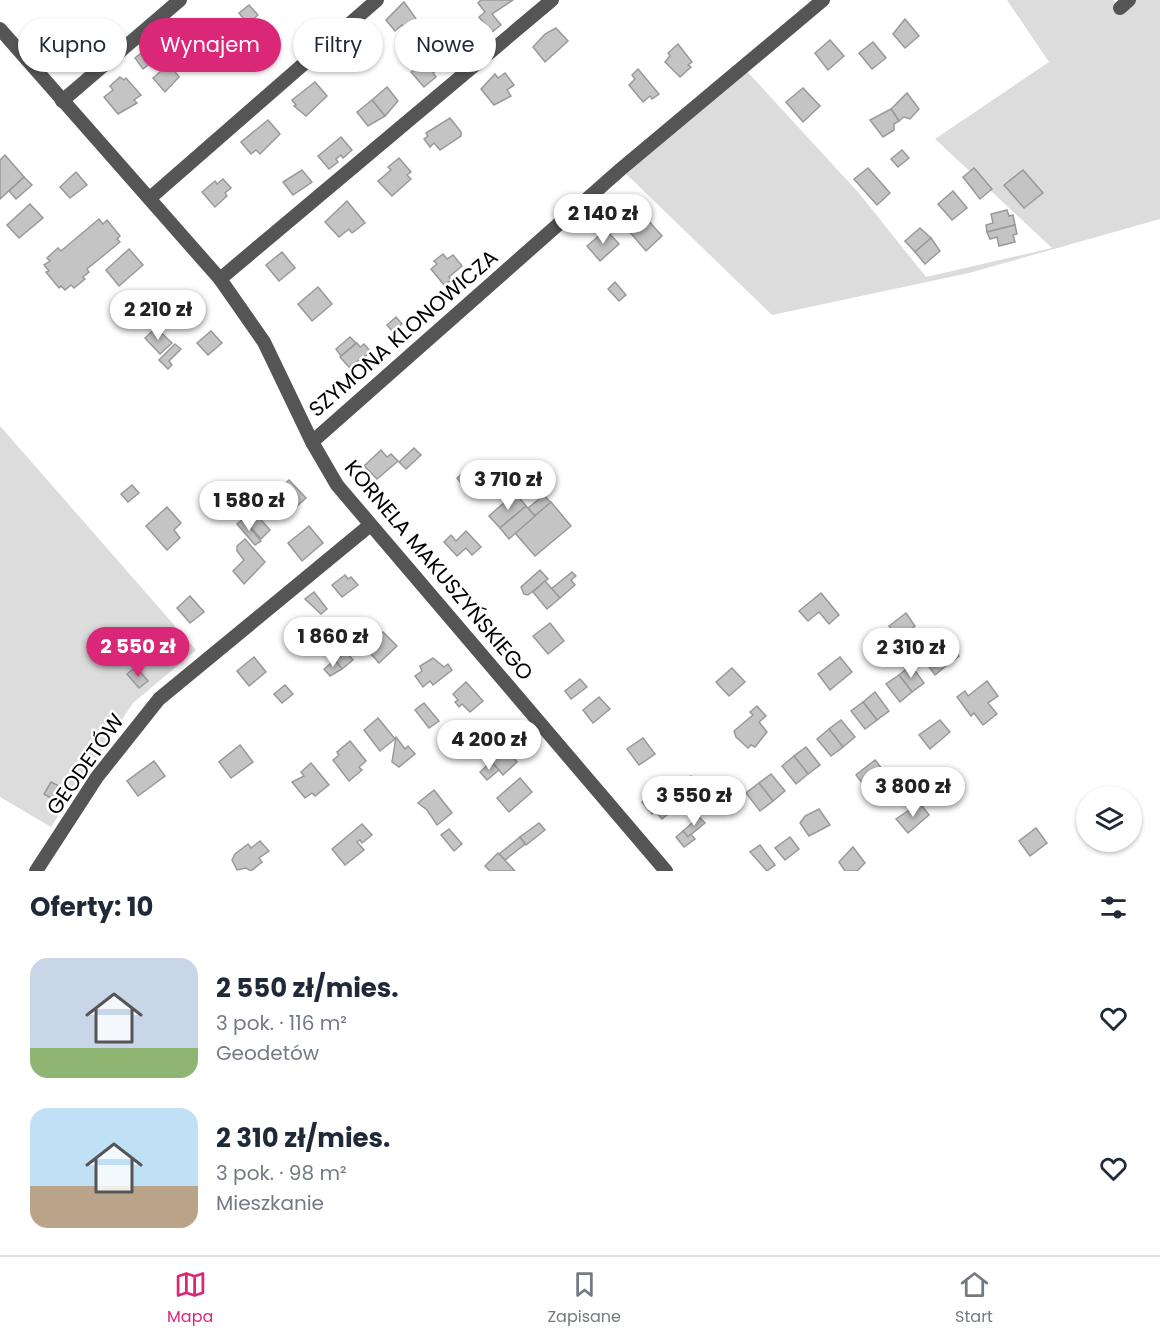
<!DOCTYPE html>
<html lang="pl">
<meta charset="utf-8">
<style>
body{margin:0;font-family:Poppins,sans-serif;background:#f2f2f3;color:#1f2937;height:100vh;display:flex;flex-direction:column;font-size:22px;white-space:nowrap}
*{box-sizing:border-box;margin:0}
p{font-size:20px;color:#747a83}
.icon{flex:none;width:33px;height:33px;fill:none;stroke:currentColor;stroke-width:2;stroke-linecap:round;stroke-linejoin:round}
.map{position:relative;height:871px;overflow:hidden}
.panel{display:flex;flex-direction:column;background:#fff;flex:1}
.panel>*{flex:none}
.hud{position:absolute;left:18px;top:18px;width:600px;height:54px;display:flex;gap:12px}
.fabs{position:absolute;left:1076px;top:786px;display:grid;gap:12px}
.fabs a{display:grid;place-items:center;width:66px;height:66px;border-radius:50%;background:#fff;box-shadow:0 2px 4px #0004;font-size:30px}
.price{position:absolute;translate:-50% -51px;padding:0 14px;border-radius:21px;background:#fff;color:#222;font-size:20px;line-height:39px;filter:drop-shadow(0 2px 3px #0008)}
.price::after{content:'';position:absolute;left:50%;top:36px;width:18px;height:14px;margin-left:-9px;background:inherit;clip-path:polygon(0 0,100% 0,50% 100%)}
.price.current{background:#db2777;color:#fff}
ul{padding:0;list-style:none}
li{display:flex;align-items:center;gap:18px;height:150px;padding:0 30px}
li span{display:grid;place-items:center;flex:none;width:168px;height:120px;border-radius:18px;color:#555}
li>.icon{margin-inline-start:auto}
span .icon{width:72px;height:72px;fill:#fffc;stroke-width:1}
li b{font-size:26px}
h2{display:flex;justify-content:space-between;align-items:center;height:72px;padding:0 30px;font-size:26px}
.chip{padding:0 21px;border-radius:27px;background:#fff;box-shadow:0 2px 4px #0004;font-size:21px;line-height:54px}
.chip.current{background:#db2777;color:#fff}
.tab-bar{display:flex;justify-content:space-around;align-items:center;height:84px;border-top:2px solid #e0e1e3;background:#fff;font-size:16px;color:#747a83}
.tab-bar a{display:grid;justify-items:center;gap:3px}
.tab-bar .current{color:#db2777}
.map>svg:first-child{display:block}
</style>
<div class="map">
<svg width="1160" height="871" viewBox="0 0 1160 871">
<rect width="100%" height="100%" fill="#fff"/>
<g fill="#dcdcdc">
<polygon points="1007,0 1113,0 1120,8 1129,0 1160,0 1160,219 969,273 772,315 621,169 743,67 858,192 926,277 1052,248 935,139 1049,62"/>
<polygon points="0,426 196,650 133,703 51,827 0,797"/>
</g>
<g fill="#c4c4c4" stroke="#999" stroke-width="1.5">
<polygon points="481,0 513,0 492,14 501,25 492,32 479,17 485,12 478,3"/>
<polygon points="404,2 417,20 406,29 402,25 395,31 386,20"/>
<polygon points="249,5 258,15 248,24 239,13"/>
<polygon points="905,19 919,36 905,48 893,34"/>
<polygon points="556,28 568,41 545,62 533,47 545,34"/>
<polygon points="208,32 217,44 211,50 202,43 204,41 201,37"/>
<polygon points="88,38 93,44 89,48 91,51 78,62 68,50 81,39 83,42"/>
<polygon points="830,40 844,56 828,70 815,53"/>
<polygon points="873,42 886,58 872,69 859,53"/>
<polygon points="153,44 161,55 143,69 135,58"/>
<polygon points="678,44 692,62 688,65 691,67 680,77 665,62 670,56 668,53"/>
<polygon points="189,45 206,64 200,68 189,52 184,50"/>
<polygon points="438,52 447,63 433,73 436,77 424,87 411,72"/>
<polygon points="169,64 179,77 165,92 153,78"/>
<polygon points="638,69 659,94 652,99 650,96 643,102 629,85 635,79 632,75"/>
<polygon points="505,73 514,85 507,90 511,96 494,105 481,89 495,74 498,78"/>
<polygon points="120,77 124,80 126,78 141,95 134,100 137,103 118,114 104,97 113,90 110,86"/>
<polygon points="315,82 327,96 306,116 294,106 296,105 292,100"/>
<polygon points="387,87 398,101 385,116 372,100"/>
<polygon points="803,88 820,106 803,122 786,102"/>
<polygon points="907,93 919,109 910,119 904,117 899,121 891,109"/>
<polygon points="372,100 385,116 368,126 357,112"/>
<polygon points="891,109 899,121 894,124 894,130 883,137 870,120"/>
<polygon points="450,118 461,132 461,136 440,150 434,143 430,147 424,139 428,136 426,133"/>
<polygon points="268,120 280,134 260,154 256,150 251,154 241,142"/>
<polygon points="341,137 352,150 343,158 341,155 336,159 338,162 329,169 318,156"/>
<polygon points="902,150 909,158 898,167 891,159"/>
<polygon points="5,155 24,177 0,199 0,160"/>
<polygon points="399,158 411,172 407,175 411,179 392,196 378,181 391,170 388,167"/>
<polygon points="868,168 890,193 877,205 854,179"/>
<polygon points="974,168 992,189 980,199 963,177"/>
<polygon points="302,170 312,182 293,195 283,182"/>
<polygon points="1023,170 1043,193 1024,208 1004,185"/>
<polygon points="76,172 87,185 70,198 60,187"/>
<polygon points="24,177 32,185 16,199 9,191"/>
<polygon points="223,179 231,188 225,193 227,196 215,207 202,192 215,181 217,184"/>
<polygon points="953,191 967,208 952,220 938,204"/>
<polygon points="347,201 365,223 352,233 349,229 339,237 325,222"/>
<polygon points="30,204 43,218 19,238 7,225"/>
<polygon points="639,210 662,236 646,251 623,224"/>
<polygon points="1007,210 1009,216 1013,215 1015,225 987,232 986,225 993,223 991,214"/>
<polygon points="99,219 103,224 107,220 120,236 117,239 120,242 87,269 89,272 83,277 85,279 74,288 71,285 65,290 61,286 59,288 46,272 49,271 44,265 50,261 47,258 58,248 61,251"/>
<polygon points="1015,225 1017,234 1013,235 1015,242 999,246 997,237 990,239 987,232"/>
<polygon points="920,228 931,238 915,252 905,241"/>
<polygon points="606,230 619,244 600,261 587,246"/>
<polygon points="931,238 940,251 925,264 915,252"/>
<polygon points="129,249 143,265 119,286 106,270"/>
<polygon points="282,252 295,268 279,281 266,265"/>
<polygon points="443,254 447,259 453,255 462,266 449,277 451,280 444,285 431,269 437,264 434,261"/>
<polygon points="615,282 626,295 619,301 608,289"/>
<polygon points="318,287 332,304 312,321 298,304"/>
<polygon points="396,317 402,324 393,332 387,325"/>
<polygon points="156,328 172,343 160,354 145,338"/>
<polygon points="211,331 222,343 208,355 197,343"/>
<polygon points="350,337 356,343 341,356 336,349"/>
<polygon points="357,343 360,347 364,344 371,352 349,367 340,357"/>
<polygon points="175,344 181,349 169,361 172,365 168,369 159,360"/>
<polygon points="414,448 421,455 406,469 399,462"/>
<polygon points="381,450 387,457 391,454 398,461 377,479 364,466"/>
<polygon points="464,472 476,486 468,492 457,478"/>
<polygon points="289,480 306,498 287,515 282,508 277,507 263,519 255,510"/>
<polygon points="132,485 139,493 128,502 121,494"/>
<polygon points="515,493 526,506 500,528 489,516"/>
<polygon points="544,495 551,503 535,516 528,508"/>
<polygon points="551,502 571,526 535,556 515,533"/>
<polygon points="526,506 535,516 509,539 500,528"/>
<polygon points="167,507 181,523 174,530 180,538 167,550 146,526"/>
<polygon points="253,511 270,530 261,539 244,520"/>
<polygon points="243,519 261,541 255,545 237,524"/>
<polygon points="309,526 323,543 302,561 288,543"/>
<polygon points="466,531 481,547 472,555 466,548 457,556 444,542 451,535 456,541"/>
<polygon points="245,539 265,562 244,584 233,571 244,560 237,551 237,546"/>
<polygon points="540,570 548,579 528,595 524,594 521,587"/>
<polygon points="572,572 576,576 571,580 575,585 560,598 551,589"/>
<polygon points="345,575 348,579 351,577 358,585 342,597 332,585"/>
<polygon points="545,581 560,598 547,609 533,592"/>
<polygon points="314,592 327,609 321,614 305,599"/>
<polygon points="821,593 839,615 829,624 819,612 808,621 799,611"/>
<polygon points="190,596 204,612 190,623 177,608"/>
<polygon points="906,613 915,626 899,638 889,626"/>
<polygon points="550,623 564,641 548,654 533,636"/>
<polygon points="383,632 397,646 379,663 365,647"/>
<polygon points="946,638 959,656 947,665 933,647"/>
<polygon points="933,647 947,665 935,675 921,656"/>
<polygon points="346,652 353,660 342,669 335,660"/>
<polygon points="254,657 266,672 249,686 237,671"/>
<polygon points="840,657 852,672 830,690 818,674"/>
<polygon points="433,658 444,667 448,664 452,670 433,685 430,681 423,687 415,676 422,671 420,666"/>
<polygon points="335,660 342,669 330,676 324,669"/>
<polygon points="911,665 924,683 912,692 899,675"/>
<polygon points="136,667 148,681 139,688 127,674"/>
<polygon points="732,668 745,682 729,696 716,682"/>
<polygon points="899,675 912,692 900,702 886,684"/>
<polygon points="580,679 587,687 571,699 565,691"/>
<polygon points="987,681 998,696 988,703 997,714 983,725 974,713 971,716 957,697 965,691 968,696"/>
<polygon points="466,682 483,701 470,712 462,704 459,707 455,702 458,700 453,694"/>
<polygon points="285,685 293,694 282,703 274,694"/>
<polygon points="875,692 889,711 877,720 863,702"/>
<polygon points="599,697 610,709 593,723 583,710"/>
<polygon points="863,702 877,720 865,729 851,711"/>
<polygon points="424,703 439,721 429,728 415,710"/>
<polygon points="757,706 766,716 759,722 767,732 755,747 751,745 748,748 736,737 734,731 753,715 750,712"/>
<polygon points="378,718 395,739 380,751 364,730"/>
<polygon points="841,720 855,737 843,747 829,729"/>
<polygon points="940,720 950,732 930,749 919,735"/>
<polygon points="829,729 843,747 831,756 817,739"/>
<polygon points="396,737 405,749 408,746 415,754 399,767 392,762"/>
<polygon points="643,738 655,754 639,765 627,749"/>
<polygon points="350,741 366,761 359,767 362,770 349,781 333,760 339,755 337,752"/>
<polygon points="499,742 506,750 491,762 483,751 490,744 493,747"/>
<polygon points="240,745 253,762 231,778 219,762"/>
<polygon points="806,747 820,765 808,774 794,756"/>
<polygon points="506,750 517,762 503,775 492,762"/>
<polygon points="794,756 808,774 796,784 782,766"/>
<polygon points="875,760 891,780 880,789 874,781 866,788 856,775"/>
<polygon points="154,761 165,776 138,796 127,781"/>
<polygon points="491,762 499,770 487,780 480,772"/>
<polygon points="311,763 329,785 315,796 312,793 305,798 292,782 304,776 301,772"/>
<polygon points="771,774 785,791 773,801 759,783"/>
<polygon points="691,776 707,793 698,801 682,785"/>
<polygon points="520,778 532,792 509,812 497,798"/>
<polygon points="51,782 61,787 54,800 44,794"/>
<polygon points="759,783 773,801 760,811 746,793"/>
<polygon points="657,789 674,809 662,819 655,811 652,814 642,802"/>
<polygon points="434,790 452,813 437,825 427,810 418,803"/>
<polygon points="920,803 929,815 908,833 896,819"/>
<polygon points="819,809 830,825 809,836 800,823 805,816"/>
<polygon points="699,817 705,823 688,837 683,831"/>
<polygon points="539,823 545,830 526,845 520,837"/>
<polygon points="362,824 372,835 362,843 360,840 357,842 364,850 345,865 332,849"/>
<polygon points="1036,828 1047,843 1030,856 1019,841"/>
<polygon points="449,829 462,844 454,851 441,835"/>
<polygon points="683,831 688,837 691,834 695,839 684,847 676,837"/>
<polygon points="520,837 525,844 505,860 499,854"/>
<polygon points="790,837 799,849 785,860 775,848"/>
<polygon points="260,841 269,851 259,858 262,862 251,871 246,868 237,870 232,860 235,854 248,844 251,848"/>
<polygon points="760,845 775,865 767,871 750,852"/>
<polygon points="853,847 865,863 857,871 845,871 839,862"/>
<polygon points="498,853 499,854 515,871 490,871 485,866"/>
</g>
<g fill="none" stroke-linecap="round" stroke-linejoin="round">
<g stroke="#555" stroke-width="14">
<polyline points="1120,8 1129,0"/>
<polyline points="0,29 220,279 264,342 312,442 337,485 666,871"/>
<polyline points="62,101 180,0"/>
<polyline points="150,198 377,0"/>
<polyline points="220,279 552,0"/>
<polyline points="312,442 621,169 823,0"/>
<polyline points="36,871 97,777 159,699 369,526"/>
</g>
</g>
<g text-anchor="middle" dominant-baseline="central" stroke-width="5" stroke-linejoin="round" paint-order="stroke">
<g font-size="21" fill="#000" stroke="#fff">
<text transform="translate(403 333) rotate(-41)">SZYMONA KLONOWICZA</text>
<text transform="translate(439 570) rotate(50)">KORNELA MAKUSZYŃSKIEGO</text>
<text transform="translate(85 764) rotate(-55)">GEODETÓW</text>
</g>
</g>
</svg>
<div class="fabs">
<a><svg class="icon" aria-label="layers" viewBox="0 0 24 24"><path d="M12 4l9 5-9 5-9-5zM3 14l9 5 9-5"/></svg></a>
</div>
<b class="price" style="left:603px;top:245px">2 140 zł</b>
<b class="price" style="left:158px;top:341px">2 210 zł</b>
<b class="price" style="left:508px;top:511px">3 710 zł</b>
<b class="price" style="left:249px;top:532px">1 580 zł</b>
<b class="price" style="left:333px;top:668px">1 860 zł</b>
<b class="price current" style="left:138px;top:678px">2 550 zł</b>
<b class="price" style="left:911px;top:679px">2 310 zł</b>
<b class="price" style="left:489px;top:771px">4 200 zł</b>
<b class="price" style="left:913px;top:818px">3 800 zł</b>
<b class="price" style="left:694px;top:827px">3 550 zł</b>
<div class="hud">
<a class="chip">Kupno</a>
<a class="chip current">Wynajem</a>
<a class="chip">Filtry</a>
<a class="chip">Nowe</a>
</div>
</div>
<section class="panel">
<h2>Oferty: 10<svg class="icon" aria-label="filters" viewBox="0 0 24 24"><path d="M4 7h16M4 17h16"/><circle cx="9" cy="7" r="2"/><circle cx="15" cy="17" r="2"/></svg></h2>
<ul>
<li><span style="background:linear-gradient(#c9d6e8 75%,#8fb573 0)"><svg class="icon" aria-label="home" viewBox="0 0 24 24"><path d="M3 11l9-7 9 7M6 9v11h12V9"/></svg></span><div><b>2 550 zł/mies.</b><p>3 pok. · 116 m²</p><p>Geodetów</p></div><svg class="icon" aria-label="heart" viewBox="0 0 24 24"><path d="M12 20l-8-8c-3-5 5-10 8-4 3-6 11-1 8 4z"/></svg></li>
<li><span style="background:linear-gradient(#bfe0f5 65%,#b9a48a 0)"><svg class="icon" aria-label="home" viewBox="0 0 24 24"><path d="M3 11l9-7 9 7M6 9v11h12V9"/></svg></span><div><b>2 310 zł/mies.</b><p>3 pok. · 98 m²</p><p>Mieszkanie</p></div><svg class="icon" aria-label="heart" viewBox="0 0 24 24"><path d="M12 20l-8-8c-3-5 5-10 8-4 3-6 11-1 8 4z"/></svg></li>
</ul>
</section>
<nav class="tab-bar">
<a class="current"><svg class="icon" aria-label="map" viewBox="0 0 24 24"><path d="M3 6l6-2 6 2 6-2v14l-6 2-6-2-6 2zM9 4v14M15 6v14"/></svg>Mapa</a>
<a><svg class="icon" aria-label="saved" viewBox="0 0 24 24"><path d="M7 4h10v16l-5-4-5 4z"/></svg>Zapisane</a>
<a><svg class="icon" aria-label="home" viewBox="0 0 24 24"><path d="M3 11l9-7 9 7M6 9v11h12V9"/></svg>Start</a>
</nav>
